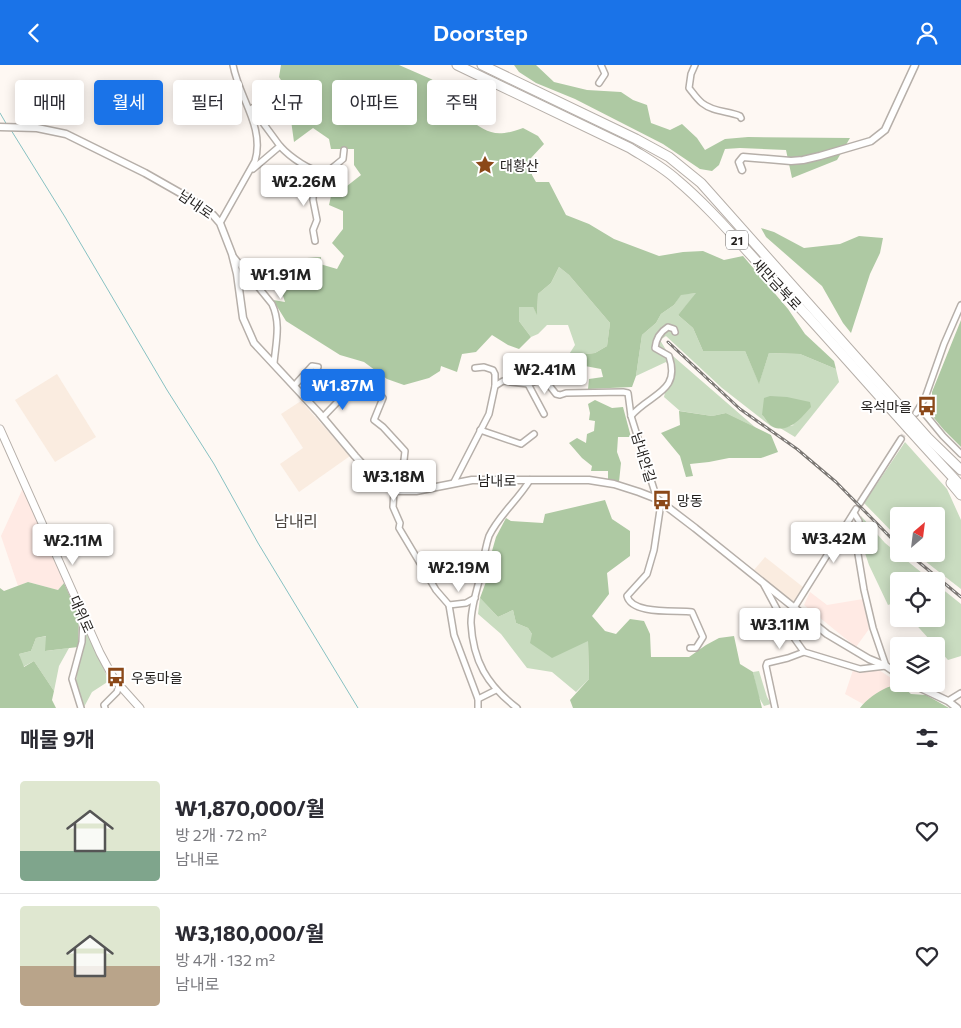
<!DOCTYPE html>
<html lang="ko">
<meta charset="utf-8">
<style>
body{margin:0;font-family:Commissioner,"Noto Sans KR",sans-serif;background:#f7f7f7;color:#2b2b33;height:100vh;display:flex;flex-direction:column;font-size:19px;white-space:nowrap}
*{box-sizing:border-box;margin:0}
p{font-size:16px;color:#7c7c81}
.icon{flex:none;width:28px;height:28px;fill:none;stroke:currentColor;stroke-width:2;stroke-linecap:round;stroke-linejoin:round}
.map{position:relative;height:643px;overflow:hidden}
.panel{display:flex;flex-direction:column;background:#fff;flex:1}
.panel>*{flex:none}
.guide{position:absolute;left:15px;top:15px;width:500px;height:45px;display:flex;gap:10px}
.needle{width:32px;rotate:28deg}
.tools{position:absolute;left:890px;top:442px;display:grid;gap:10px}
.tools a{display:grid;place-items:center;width:55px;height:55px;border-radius:5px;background:#fff;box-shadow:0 2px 12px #0003;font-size:25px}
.price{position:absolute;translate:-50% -42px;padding:0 11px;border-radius:5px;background:#fff;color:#222;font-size:16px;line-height:32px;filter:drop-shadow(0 1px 2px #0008)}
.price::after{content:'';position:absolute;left:50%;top:30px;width:15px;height:11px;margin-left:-8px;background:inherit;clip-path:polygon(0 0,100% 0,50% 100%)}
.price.current{background:#1a73e8;color:#fff}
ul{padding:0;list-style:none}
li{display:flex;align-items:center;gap:15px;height:125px;padding:0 20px}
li+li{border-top:1px solid #e1e1e2}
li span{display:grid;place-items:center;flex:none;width:140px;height:100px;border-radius:5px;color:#555}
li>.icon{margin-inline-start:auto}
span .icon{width:60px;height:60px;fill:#fffc;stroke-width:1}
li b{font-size:21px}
h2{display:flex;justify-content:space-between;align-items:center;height:60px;padding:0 20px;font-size:21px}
.pill{padding:0 18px;border-radius:5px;background:#fff;box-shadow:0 2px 12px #0003;font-size:18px;line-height:45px}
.pill.current{background:#1a73e8;color:#fff}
header{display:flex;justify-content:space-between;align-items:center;height:65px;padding:0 20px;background:#1a73e8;color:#fff;font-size:22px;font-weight:600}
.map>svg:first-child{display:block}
</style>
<header><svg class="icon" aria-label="back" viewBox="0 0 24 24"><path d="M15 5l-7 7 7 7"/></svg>Doorstep<svg class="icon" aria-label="person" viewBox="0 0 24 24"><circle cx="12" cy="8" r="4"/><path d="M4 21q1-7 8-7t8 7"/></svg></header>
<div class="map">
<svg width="961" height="643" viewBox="0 0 961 643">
<rect width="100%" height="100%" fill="#fef8f3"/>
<g fill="#ffeae4">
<polygon points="23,423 64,518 58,525 28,517 18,521 1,471"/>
<polygon points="810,527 827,540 863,534 869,564 856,582 804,540"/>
<polygon points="853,605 879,605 897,617 863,639 845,629"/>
</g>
<g fill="#faece0">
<polygon points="57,309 96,372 55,397 15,335"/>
<polygon points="301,336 350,391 299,427 280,399 303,383 281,349"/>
<polygon points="765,492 803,522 793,538 754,505"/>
</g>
<g fill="#c9dcc0">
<polygon points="559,202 569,210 610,258 607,281 595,288 568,291 575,280 568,260 547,260 538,269 531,272 519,256 519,242 533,242 537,249 538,229 551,218"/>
<polygon points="697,228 678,250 693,263 703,286 745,286 759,318 769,288 800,289 836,304 839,317 795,372 780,363 794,360 762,350 772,362 722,323 666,271 660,275 666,285 756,363 726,348 712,351 680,346 664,332 670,303 666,297 636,311 642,270 656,258 661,249 674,240 681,229"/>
<polygon points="905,377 947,424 961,455 961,524 916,489 936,489 936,451 899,451 899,474 864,438"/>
<polygon points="861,451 885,478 932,516 899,516 899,536 888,540 869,500 862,479"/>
<polygon points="936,519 961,539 961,591 948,595 911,554 936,554"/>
<polygon points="480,533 498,552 513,545 516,558 528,563 532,569 588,576 589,614 576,627 552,607 527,603 501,569 478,549"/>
<polygon points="85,562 109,616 92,627 84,642 76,615"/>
<polygon points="47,571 46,586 69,583 59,601 54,626 34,596 23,602 19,589 31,586 36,573"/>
<polygon points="759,606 767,632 771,639 764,641 758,631 753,607"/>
</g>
<g fill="#aec9a3">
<path d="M281,0H399L431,14L461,32L463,51C489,67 492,74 523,63L538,71L544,79L531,93L532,110L536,117H549L566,150L589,159L614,174L659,191L683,187L703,186L724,195L743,191L788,244L805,269L834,296L836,304L800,289L769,288L759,319L745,286H703L693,263L678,250L696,228L681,230L674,240L661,249L656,258L642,270L636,311L632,322L588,324L589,314L603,312L601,304L585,301H561L568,291L595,288L607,281L610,258L569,210L559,202L551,218L538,229L537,250L533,242H519V256L531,272L519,284L508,280L492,270L476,287L462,289L457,307L441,301L440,306L429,313L404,320L387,314L364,297L340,290L286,256L273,235L285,237L280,221L304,202L307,193L321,192L320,199L337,204L344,191L332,178L343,164V146L329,140L334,118L328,110L335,105L347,121L361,110L354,100V84H331L329,74L313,63L294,77L290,48L291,31L279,12Z"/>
<polygon points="514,0 536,0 554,17 587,25 621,27 633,35 647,40 651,58 670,65 682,59 697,73 705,85 725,74 748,72 850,73 837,95 792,113 786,85 740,83 725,84 719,100 712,106 700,104 663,79 575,34 536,18 519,7"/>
<polygon points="761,163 774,167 804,183 840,179 859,171 883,173 880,188 870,209 851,268 843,258 822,221 766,172"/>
<polygon points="961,255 961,382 944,365 929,347 932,338 932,327"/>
<path d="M770,331L787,332L810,337L811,342C803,351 789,369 773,362C769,360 765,353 762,350L764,333Z"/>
<polygon points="595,335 612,343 623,342 631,372 618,372 617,387 621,398 619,417 608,415 608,406 591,406 592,401 582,393 569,378 577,373 586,378 587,369 594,366 595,356 589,355 590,348 588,339"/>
<polygon points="679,346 712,351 726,348 771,370 778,387 761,393 729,393 709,397 690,399 693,411 686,412 680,391 661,368 680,360"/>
<polygon points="605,435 612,454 630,466 630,491 607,508 609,529 592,551 605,566 616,569 630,554 644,556 650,569 651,592 689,592 706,580 719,573 734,571 740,599 753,607 762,643 573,643 570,635 589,614 588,576 552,593 530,578 532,569 528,563 516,558 513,545 498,552 480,533 487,514 490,493 496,472 506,453 511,456 543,458 545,449"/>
<polygon points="28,517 58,525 64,518 79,551 78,582 45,586 46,571 36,573 31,586 19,589 24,602 34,596 54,626 52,635 56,643 0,643 0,523 4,526"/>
<path d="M897,617L911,629L926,630L949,643H860C866,635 877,627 886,623C891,621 894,621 897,617Z"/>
</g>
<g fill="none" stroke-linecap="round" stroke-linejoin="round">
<g stroke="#87c1c2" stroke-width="1">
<polyline points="0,48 7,60"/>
<polyline points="11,65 65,152 167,325 214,399 258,478 358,643"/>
</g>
<polyline stroke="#ddd7d3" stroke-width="5" stroke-dasharray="5 2.5" stroke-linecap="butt" points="901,374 916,348"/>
<defs>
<g id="minor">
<path d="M695,0L691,9L689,23C693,28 697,34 702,38C713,47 728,46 740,51L741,53"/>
<polyline points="599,18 605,9 601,0"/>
<polyline points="252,43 280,81 253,104"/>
<path d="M280,81C288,90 313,110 327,106C332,104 338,98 343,94L344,85"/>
<polyline points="314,105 313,135 317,155 313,165 315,176"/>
<path d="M220,158L255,96C265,62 239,33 233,0"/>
<path d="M233,191L272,239C281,258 276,277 274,298"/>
<polyline points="475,303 484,302 493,305 495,309 495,321"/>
<polyline points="528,319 544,349"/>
<polyline points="294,321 312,301 318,302"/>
<polyline points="378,327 383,333 374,355 383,362 405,386 404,395 394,426 393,442 400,458 399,463 436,525 449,540 454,570 478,634 478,643"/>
<polyline points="920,343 943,371 961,389"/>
<polyline points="916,348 925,333 944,279 961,240"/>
<path d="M631,351C651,328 681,327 669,291L655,283C656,273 660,267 668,262L674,264L675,267"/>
<polyline points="323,352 348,326"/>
<polyline points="480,365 521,379 534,369"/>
<polyline points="454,417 489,349 495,321 503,316 528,319 540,315 545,315 556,329 560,330 566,328 623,327 628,328 631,351 657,434"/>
<path d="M661,438L654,485L647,509L627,531C632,550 676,545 692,547L703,572L696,583H690"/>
<polyline points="860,438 901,374"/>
<polyline points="764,520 787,563 804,587 788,593 767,598 766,601 775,643"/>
<polyline points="449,540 466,538 475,533"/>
<polyline points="794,543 856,444"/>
<polyline points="804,587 860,604 886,601 873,563 864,525 858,489 859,456 854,448"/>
<polyline points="478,634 496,625"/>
<polyline points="948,636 961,628"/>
<polyline points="81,643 72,614 82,577 83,551"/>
<polyline points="105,643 104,640 117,627 119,620"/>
<path d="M517,643C487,620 473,596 471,558C471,542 477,524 481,509C483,497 485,483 489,471C499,450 518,435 530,415"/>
</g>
<g id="tertiary">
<polyline points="0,62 37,63 66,69 145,108 189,133 213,150 220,158 232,189 237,209 243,253 254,278 319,348 355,391 376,414 394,426 416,426 472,415 589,415 614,419 639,427 657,434 695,463 827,569 869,594 886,601 899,610"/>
<polyline points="742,105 739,97 743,92 791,96 803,95 820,91 871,76 885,65 915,0"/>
<polyline points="912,619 948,636 957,643"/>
</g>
<polyline id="secondary" points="0,364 100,588 114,614 140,643"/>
<g id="trunk">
<path d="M457,0L630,83C646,93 663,102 677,115C708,141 734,172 762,202C830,273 893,349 961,421"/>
<polyline points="482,0 636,74 669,92 701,118 928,373 961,405"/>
<polyline points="951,418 961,430"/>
</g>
</defs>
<use href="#minor" stroke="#b6afa9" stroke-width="8"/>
<use href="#tertiary" stroke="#b6afa9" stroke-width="9"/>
<use href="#secondary" stroke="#b6afa9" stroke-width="9"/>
<use href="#trunk" stroke="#b6afa9" stroke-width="11"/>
<use href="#minor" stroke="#fff" stroke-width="5"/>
<use href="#tertiary" stroke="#fff" stroke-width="6"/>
<use href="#secondary" stroke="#fff" stroke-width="7"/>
<use href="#trunk" stroke="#fff" stroke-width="9"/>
<defs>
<g id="rail">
<polyline points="668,277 740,344 797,384 836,417 899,481"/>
<polyline points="909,489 961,532"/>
</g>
</defs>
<use href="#rail" stroke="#7d7975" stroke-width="3"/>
<use href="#rail" stroke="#fff" stroke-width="1" stroke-dasharray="4" stroke-linecap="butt"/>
</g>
<defs>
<symbol id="sight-bare" viewBox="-9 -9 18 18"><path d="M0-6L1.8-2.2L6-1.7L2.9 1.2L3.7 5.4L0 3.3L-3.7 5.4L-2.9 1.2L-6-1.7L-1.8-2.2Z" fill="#8b4818" stroke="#fff" stroke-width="2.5" paint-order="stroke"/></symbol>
<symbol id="bus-bare" viewBox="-9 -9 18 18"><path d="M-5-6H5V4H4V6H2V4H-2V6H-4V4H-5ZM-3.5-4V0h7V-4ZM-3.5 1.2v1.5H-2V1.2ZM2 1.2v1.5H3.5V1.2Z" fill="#8b4818" stroke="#fff" stroke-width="2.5" paint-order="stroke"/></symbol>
</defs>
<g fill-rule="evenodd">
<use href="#sight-bare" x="471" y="86" width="28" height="28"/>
<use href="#bus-bare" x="913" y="327" width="28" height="28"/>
<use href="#bus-bare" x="648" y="421" width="28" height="28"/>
<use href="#bus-bare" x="102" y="598" width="28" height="28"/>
</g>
<g text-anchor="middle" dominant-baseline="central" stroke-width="4" stroke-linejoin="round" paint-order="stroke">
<rect fill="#fff" stroke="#646261" stroke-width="1" x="726" y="165.5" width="22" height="19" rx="4"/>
<g font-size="12" font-weight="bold" fill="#221f1d">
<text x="737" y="175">21</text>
</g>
<g font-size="14" fill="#221f1d" stroke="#fff" text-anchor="start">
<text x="500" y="100">대황산</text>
<text x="912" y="341" text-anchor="end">옥석마을</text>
<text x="677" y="435">망동</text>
<text x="131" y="612">우동마을</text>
</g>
<g font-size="14" fill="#221f1d" stroke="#fff">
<text transform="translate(196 139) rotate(35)">남내로</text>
<text transform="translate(777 219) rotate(47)">새만금북로</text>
<text transform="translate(644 392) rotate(73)">남내안길</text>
<text x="497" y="415">남내로</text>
<text transform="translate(82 549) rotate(66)">대위로</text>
</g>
<g font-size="16" fill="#4f4944" stroke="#fff">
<text x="296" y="455">남내리</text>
</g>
</g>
</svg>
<div class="tools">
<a><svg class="needle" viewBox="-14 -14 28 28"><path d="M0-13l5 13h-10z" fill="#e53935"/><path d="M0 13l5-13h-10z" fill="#7c7c81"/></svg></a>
<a><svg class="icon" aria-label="locate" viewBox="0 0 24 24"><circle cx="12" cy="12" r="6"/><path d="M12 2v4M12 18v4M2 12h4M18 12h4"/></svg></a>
<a><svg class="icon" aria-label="layers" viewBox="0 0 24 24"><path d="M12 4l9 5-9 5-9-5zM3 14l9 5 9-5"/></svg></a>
</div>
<b class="price" style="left:304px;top:142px">₩2.26M</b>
<b class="price" style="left:281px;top:235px">₩1.91M</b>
<b class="price" style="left:545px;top:330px">₩2.41M</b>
<b class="price current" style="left:343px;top:346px">₩1.87M</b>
<b class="price" style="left:394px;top:437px">₩3.18M</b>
<b class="price" style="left:834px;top:499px">₩3.42M</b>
<b class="price" style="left:73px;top:501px">₩2.11M</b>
<b class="price" style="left:459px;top:528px">₩2.19M</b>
<b class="price" style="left:780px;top:585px">₩3.11M</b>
<div class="guide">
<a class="pill">매매</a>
<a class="pill current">월세</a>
<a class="pill">필터</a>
<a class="pill">신규</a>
<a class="pill">아파트</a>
<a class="pill">주택</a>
</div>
</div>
<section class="panel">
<h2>매물 9개<svg class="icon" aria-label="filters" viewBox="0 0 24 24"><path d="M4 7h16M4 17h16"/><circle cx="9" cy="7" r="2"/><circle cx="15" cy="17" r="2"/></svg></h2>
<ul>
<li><span style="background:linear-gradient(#dfe7d0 70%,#7fa58c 0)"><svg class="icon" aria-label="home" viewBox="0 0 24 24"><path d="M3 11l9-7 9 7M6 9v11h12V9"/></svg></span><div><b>₩1,870,000/월</b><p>방 2개 · 72 m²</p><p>남내로</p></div><svg class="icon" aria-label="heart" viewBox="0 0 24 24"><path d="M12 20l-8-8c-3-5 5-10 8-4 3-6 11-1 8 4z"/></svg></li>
<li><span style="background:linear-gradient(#dfe7d0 60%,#b9a48a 0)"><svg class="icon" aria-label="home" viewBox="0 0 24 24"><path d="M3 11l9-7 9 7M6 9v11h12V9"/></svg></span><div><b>₩3,180,000/월</b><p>방 4개 · 132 m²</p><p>남내로</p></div><svg class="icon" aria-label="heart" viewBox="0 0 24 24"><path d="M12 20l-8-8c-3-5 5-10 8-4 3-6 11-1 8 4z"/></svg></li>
</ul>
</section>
